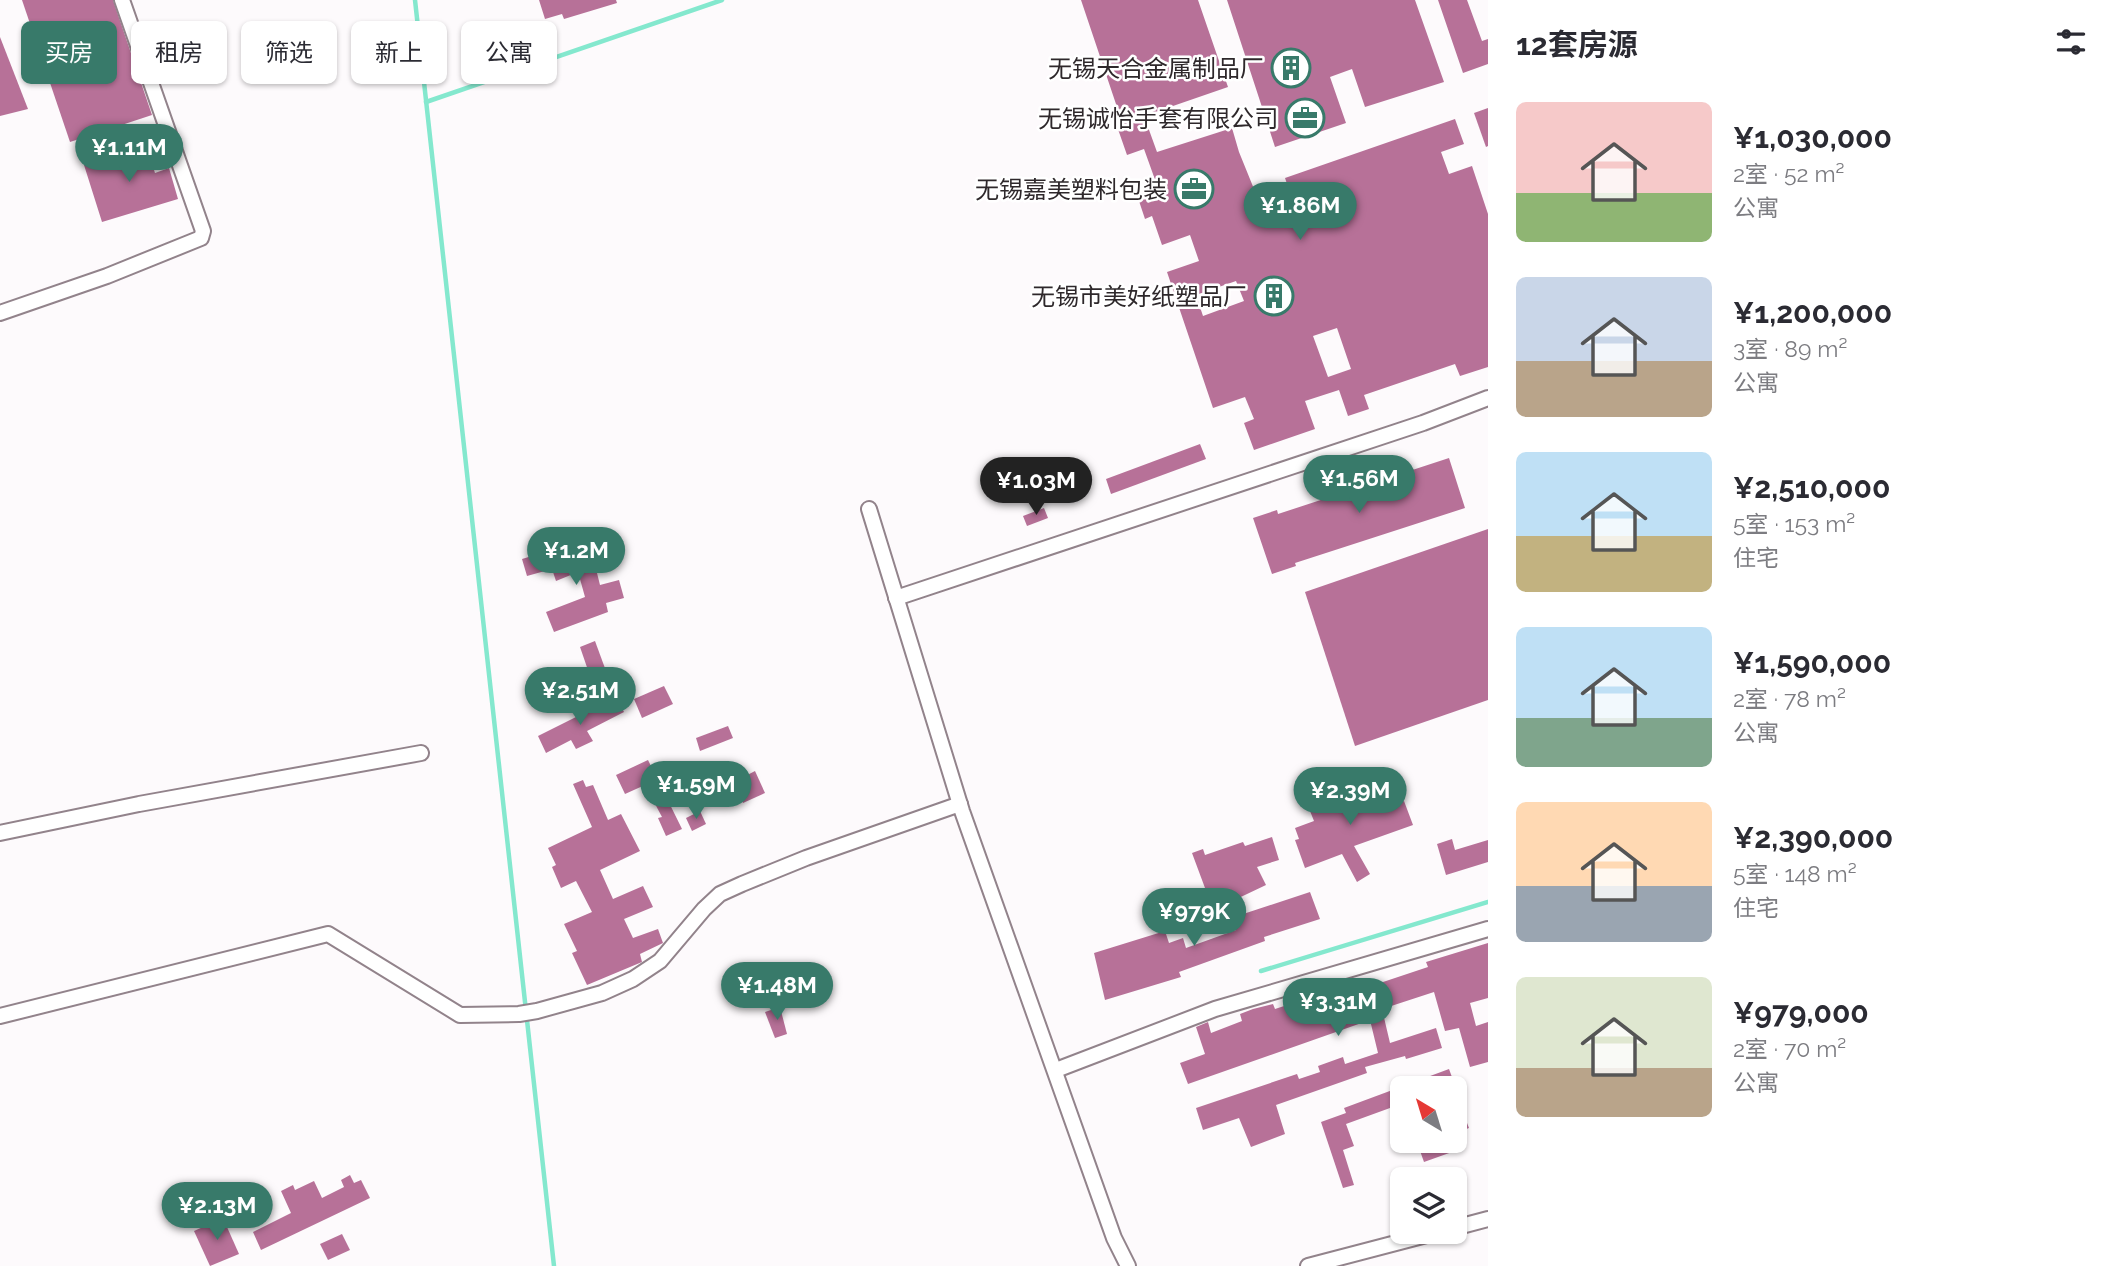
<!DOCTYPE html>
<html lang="zh">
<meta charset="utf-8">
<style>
body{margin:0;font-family:Raleway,"Noto Sans SC",sans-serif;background:#f7f7f7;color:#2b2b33;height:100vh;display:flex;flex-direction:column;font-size:26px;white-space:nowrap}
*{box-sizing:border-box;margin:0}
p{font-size:23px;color:#7c7c81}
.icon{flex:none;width:38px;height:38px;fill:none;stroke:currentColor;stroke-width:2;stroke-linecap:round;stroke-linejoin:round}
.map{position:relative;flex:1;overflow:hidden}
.side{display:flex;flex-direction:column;background:#fff;width:630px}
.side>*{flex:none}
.hud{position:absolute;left:21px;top:21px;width:665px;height:63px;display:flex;gap:14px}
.needle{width:46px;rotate:322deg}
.fabs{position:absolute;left:1390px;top:1076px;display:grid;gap:14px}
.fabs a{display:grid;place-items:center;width:77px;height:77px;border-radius:10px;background:#fff;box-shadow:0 2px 5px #0004;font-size:35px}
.price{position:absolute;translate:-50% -60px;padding:0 16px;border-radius:24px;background:#387a6a;color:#fff;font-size:23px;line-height:46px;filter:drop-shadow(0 2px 4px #0008)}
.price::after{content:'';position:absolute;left:50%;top:42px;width:21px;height:16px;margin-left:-10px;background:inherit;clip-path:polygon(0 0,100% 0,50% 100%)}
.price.selected{background:#222;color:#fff}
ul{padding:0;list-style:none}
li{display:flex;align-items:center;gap:21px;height:175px;padding:0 28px}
li span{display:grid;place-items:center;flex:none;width:196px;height:140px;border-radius:10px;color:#555}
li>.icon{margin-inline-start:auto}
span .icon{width:84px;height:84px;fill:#fffc;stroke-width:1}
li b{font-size:30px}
h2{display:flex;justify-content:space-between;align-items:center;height:84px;padding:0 28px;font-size:30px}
.tag{padding:0 24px;border-radius:10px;background:#fff;box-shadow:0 2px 5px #0004;font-size:24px;line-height:63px}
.tag.selected{background:#387a6a;color:#fff}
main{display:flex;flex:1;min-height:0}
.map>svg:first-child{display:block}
</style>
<main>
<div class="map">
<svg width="1488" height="1266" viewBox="0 0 1488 1266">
<rect width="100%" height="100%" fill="#fdfafc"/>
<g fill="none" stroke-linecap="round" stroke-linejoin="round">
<g stroke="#84e8ce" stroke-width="4.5">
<polyline points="415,0 554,1266"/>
<polyline points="426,102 722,0"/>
<polyline points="1261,971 1488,902"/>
</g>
</g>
<g fill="#b77198" fill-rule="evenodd">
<polygon points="22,0 113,0 152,115 70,142"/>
<polygon points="539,0 616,0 617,3 564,19 562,14 545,19"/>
<path d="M1081,0H1198L1228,87L1144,116L1157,152L1232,128L1239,152L1254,189L1258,187L1271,226L1298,216L1285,178L1455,119L1464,144L1441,152L1449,174L1472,166L1488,214V367L1460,376L1455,364L1364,395L1369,409L1348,416L1339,390L1305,401L1315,429L1254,450L1244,423L1254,419L1245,397L1213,408L1167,272L1199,261L1190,235L1162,245L1152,216L1145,219L1137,195L1158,188L1144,149L1127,155L1112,112L1118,110ZM1236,281L1244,301L1203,316L1196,295ZM1337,328L1351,369L1328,377L1313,336Z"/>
<polygon points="1227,0 1415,0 1444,82 1365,107 1352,69 1330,77 1346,123 1275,147"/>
<polygon points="1438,0 1467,0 1482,41 1488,39 1488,64 1463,73"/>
<polygon points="0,37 28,109 0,116"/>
<polygon points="1488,108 1488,146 1486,147 1474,113"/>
<polygon points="146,145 155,173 169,168 178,199 102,222 84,165"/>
<polygon points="1200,444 1206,459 1111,494 1106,479"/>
<polygon points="1449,458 1465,508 1295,563 1296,566 1272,574 1253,518 1277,510 1278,514"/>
<polygon points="1044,508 1048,518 1027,526 1023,516"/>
<polygon points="1488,529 1488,700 1355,746 1305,592"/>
<polygon points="555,549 559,561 591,549 600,585 619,580 624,598 606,603 608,612 554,632 546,612 585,597 578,572 556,581 552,569 527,576 522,559"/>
<polygon points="595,641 606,671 590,676 580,647"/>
<polygon points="558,671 566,688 549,697 541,679"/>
<polygon points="664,686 673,704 642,718 634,699"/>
<polygon points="616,697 624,712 587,731 593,741 576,749 571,740 546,753 538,736"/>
<polygon points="728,726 733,738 700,751 696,738"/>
<polygon points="648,760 682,829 666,836 658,818 662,817 645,785 625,794 616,775"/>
<polygon points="755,771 765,793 743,803 734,782"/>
<polygon points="583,780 586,787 593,785 608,820 621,814 640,851 600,870 613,899 643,886 653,907 624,919 633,938 658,929 663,943 640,954 642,962 587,985 572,953 577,951 564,924 592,912 576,881 561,888 552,867 556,865 548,848 592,827 573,784"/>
<polygon points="1383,781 1392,806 1404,801 1413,825 1354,846 1370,874 1357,882 1342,854 1305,868 1295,840 1299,839 1295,828 1314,821 1308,806 1330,797 1332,800"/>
<polygon points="700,811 706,824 692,831 686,818"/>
<polygon points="1272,837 1279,860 1257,867 1266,885 1226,904 1223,895 1198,906 1193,893 1205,888 1192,853 1203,849 1205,855 1243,842 1245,846"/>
<polygon points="1452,839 1455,850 1488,840 1488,862 1446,875 1437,844"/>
<polygon points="1310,892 1320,919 1264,937 1265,941 1179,972 1181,977 1105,1000 1094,953 1165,931 1169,943 1183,938 1186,948 1236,930 1231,918"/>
<polygon points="1488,943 1488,998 1470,1003 1476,1026 1488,1022 1488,1062 1470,1067 1459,1028 1445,1031 1434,992 1382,1009 1390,1043 1436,1028 1442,1048 1406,1059 1405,1056 1365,1067 1367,1073 1276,1105 1285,1134 1251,1147 1239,1118 1203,1130 1196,1108 1297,1074 1299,1079 1320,1072 1318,1066 1343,1057 1345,1064 1378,1053 1370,1020 1188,1084 1180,1063 1205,1054 1196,1027 1208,1022 1211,1033 1242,1021 1240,1014 1253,1009 1273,1004 1275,1009 1339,988 1341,996 1428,967 1426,962"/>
<polygon points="780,1007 787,1034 775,1038 765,1012"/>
<polygon points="1449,1069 1456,1088 1402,1088 1402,1136 1390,1108 1346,1124 1354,1146 1343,1150 1354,1185 1343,1188 1321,1122 1346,1113 1344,1108"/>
<polygon points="1454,1090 1469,1128 1454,1134"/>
<polygon points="1438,1141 1448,1141 1452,1152 1424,1162 1419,1148"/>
<polygon points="350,1175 354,1183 361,1180 370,1198 261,1250 253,1232 291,1213 281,1191 293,1185 295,1190 314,1181 322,1198 344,1187 341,1180"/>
<polygon points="223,1218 239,1254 210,1266 194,1231"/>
<polygon points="342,1234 350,1250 328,1260 320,1244"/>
</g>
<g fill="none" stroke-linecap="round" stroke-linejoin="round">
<defs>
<g id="minor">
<polyline points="0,313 107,276 201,238 203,231 122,0"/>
<polyline points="869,509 962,811 1114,1238 1128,1266"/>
<polyline points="896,598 1423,423 1488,398"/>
<polyline points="0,833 139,804 421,753"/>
<polyline points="0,1016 328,934 460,1015 519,1014 537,1011 602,993 633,979 660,961 704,909 720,894 742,884 806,858 960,804"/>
<polyline points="1056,1070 1215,1009 1488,929"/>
<polyline points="1454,1228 1488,1219"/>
<polyline points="1308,1266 1438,1232"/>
</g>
</defs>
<use href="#minor" stroke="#92838b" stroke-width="18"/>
<use href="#minor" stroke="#fff" stroke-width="14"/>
</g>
<defs>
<symbol id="building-ring" viewBox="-11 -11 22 22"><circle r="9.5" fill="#fff" stroke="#387a6a" stroke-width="1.5"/><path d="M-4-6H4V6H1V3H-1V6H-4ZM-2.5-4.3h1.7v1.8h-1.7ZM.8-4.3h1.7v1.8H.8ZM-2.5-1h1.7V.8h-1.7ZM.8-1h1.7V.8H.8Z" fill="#387a6a"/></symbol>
<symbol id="office-ring" viewBox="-11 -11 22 22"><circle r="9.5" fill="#fff" stroke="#387a6a" stroke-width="1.5"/><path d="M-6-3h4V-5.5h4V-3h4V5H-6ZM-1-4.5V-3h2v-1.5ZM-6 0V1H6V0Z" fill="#387a6a"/></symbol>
</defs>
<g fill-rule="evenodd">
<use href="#building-ring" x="1269" y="46" width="44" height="44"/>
<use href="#office-ring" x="1283" y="96" width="44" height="44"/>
<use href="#office-ring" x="1172" y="167" width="44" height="44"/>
<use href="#building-ring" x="1252" y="274" width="44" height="44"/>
</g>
<g text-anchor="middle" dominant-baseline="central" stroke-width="5" stroke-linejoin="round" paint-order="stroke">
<g font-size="24" fill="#2e282b" stroke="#fff" text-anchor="end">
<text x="1264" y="68">无锡天合金属制品厂</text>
<text x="1278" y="118">无锡诚怡手套有限公司</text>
<text x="1167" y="189">无锡嘉美塑料包装</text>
<text x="1247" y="296">无锡市美好纸塑品厂</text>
</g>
</g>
</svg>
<div class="fabs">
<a><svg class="needle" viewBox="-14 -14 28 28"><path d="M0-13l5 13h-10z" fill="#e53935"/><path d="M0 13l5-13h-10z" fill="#7c7c81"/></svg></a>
<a><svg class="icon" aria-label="layers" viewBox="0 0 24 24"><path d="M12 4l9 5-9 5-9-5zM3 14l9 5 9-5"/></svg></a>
</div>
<b class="price" style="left:129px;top:184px">¥1.11M</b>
<b class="price" style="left:1300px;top:242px">¥1.86M</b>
<b class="price" style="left:1359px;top:515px">¥1.56M</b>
<b class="price selected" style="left:1036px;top:517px">¥1.03M</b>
<b class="price" style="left:576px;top:587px">¥1.2M</b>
<b class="price" style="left:580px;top:727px">¥2.51M</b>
<b class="price" style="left:696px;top:821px">¥1.59M</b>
<b class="price" style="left:1350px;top:827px">¥2.39M</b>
<b class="price" style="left:1194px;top:948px">¥979K</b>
<b class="price" style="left:777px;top:1022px">¥1.48M</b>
<b class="price" style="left:1338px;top:1038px">¥3.31M</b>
<b class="price" style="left:217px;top:1242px">¥2.13M</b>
<div class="hud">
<a class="tag selected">买房</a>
<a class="tag">租房</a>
<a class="tag">筛选</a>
<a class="tag">新上</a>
<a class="tag">公寓</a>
</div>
</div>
<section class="side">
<h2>12套房源<svg class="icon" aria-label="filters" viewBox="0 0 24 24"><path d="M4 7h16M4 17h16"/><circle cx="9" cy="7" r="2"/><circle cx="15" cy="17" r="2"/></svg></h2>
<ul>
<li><span style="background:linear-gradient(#f6c9c9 65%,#8fb573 0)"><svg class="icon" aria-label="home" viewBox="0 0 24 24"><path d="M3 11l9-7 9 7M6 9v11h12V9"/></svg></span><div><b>¥1,030,000</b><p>2室 · 52 m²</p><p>公寓</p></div></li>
<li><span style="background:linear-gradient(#c9d6e8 60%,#b9a48a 0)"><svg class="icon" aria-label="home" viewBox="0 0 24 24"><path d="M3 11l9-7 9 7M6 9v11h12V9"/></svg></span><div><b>¥1,200,000</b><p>3室 · 89 m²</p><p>公寓</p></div></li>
<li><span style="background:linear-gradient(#bfe0f5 60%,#c2b280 0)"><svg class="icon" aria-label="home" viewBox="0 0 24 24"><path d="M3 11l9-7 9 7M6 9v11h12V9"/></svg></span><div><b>¥2,510,000</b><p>5室 · 153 m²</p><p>住宅</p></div></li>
<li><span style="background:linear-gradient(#bfe0f5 65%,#7fa58c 0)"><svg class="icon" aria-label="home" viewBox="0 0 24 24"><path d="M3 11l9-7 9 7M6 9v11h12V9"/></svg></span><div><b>¥1,590,000</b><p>2室 · 78 m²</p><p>公寓</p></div></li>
<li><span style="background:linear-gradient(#ffd9b3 60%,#9aa5b1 0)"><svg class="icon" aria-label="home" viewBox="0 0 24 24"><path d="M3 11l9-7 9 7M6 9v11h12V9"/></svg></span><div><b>¥2,390,000</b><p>5室 · 148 m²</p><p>住宅</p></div></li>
<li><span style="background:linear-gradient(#dfe7d0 65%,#b9a48a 0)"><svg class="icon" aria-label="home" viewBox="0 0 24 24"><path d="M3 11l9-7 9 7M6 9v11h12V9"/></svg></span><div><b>¥979,000</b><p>2室 · 70 m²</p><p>公寓</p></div></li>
</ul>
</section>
</main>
